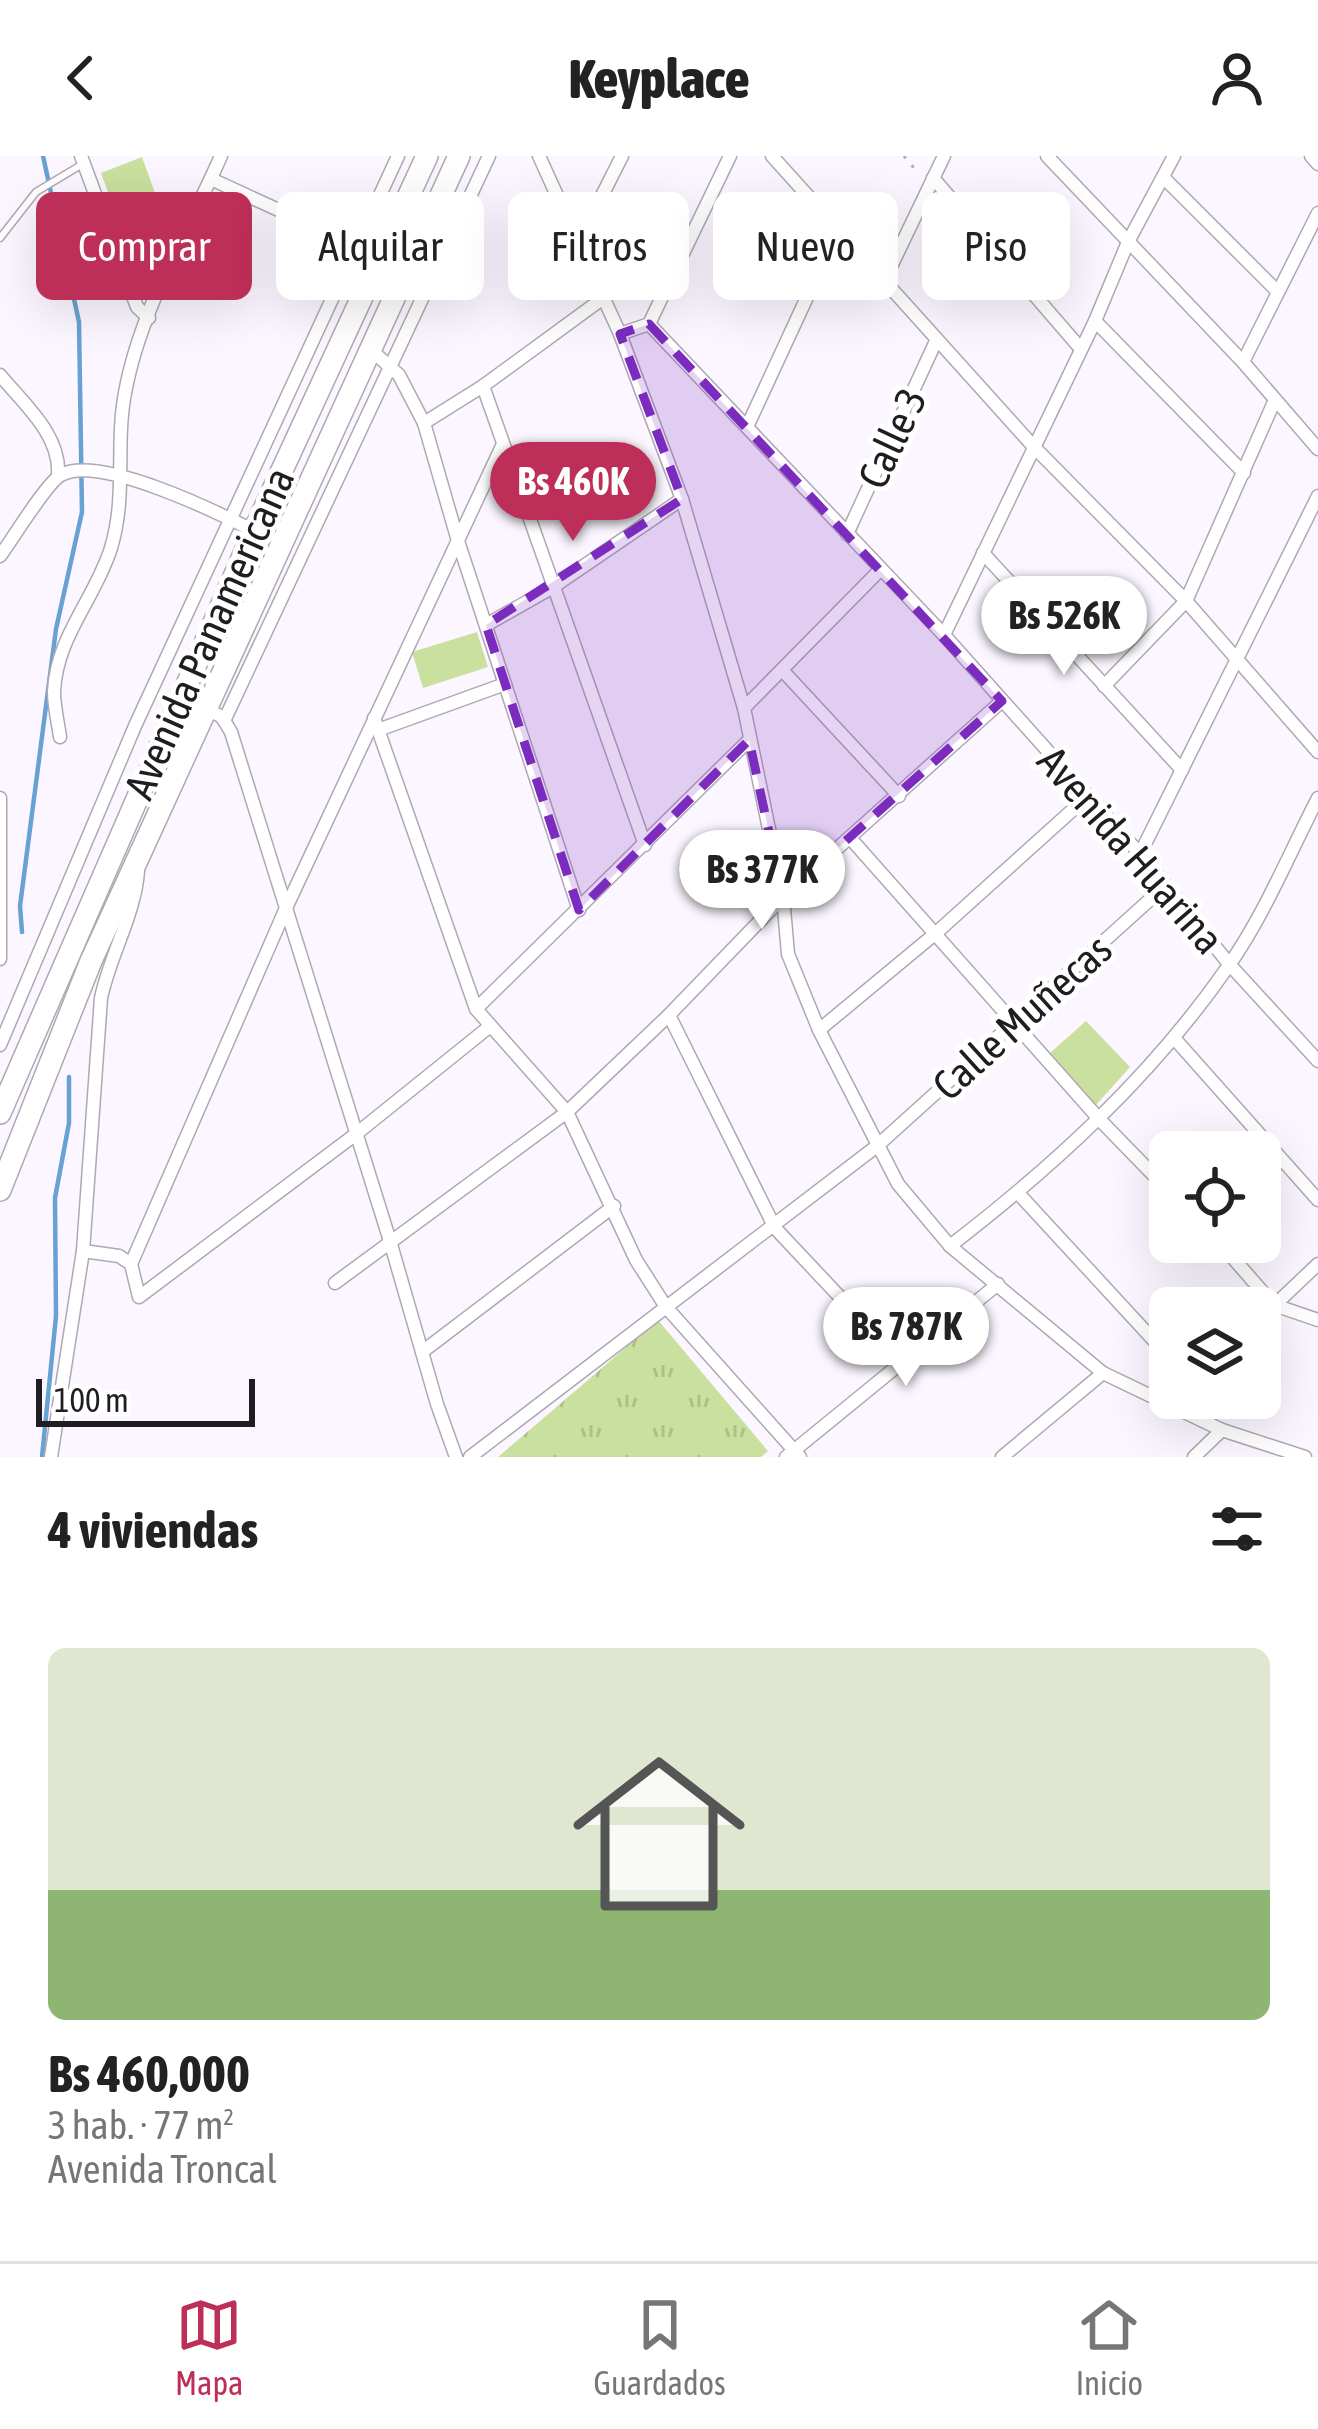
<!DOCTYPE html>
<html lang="es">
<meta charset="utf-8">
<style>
body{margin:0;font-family:"Asap Condensed",sans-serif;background:#f2f2f2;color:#222;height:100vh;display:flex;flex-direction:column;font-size:45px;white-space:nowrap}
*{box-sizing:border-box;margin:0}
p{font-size:39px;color:#767676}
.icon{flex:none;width:66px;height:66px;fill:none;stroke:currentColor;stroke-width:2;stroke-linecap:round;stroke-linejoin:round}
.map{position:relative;height:1301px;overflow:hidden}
.sheet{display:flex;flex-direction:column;background:#fff;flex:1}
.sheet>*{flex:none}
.top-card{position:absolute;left:36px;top:36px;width:1248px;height:108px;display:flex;gap:24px}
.controls{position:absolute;left:1149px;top:975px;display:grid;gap:24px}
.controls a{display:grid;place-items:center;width:132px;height:132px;border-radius:18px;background:#fff;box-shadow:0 12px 48px #0002;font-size:60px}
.scale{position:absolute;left:36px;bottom:30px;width:219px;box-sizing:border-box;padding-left:12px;border:6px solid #201d21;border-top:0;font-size:33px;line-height:42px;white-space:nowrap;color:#201d21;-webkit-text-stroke:9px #fff;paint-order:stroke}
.price{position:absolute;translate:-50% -102px;padding:0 27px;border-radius:42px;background:#fff;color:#222;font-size:39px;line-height:78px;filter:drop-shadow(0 3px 6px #0008)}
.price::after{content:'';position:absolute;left:50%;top:72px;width:36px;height:27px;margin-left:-18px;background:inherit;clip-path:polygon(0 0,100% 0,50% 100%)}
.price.on{background:#bd2e59;color:#fff}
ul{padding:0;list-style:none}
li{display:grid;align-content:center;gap:24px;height:636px;padding:0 48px}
li span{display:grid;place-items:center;height:372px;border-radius:18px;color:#555}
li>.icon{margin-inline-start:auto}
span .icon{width:216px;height:216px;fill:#fffc;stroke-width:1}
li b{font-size:51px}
h2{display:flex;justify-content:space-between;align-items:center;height:144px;padding:0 48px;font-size:51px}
.tag{padding:0 42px;border-radius:18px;background:#fff;box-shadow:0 12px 48px #0002;font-size:42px;line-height:108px}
.tag.on{background:#bd2e59;color:#fff}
header{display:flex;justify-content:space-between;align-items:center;height:156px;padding:0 48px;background:#fff;font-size:54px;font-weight:800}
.menu{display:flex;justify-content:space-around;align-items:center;height:168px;border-top:3px solid #e0e0e0;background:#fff;font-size:33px;color:#767676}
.menu a{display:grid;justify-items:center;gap:6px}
.menu .on{color:#bd2e59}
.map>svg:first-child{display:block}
</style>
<header><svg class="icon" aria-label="back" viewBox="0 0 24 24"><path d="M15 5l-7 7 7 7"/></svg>Keyplace<svg class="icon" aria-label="person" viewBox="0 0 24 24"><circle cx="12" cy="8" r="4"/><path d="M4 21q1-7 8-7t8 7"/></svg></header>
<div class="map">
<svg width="1318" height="1301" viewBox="0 0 1318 1301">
<defs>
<pattern id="park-tufts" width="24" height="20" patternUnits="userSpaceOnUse" patternTransform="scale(3)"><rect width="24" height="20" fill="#cae09e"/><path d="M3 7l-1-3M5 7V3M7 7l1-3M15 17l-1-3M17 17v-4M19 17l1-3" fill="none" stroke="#adc088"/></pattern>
</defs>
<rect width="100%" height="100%" fill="#fbf6ff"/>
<g fill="#cae09e">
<polygon points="142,1 164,62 123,77 101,17"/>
<polygon points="477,476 488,511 423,532 412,496"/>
<polygon points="1086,865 1130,911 1096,949 1050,897"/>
</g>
<polygon fill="url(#park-tufts)" points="658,1164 768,1295 761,1301 498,1301"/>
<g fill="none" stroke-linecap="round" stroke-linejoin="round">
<g stroke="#67a2d3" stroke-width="4.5">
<polyline points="22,776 20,750 56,473 82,356 79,166 43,0"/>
<polyline points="42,1301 56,1160 55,1042 69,967 69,921"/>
</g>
<defs>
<polyline id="service" points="0,82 36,36 81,9"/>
<g id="minor">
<polyline points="81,0 137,151 149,162"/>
<polyline points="539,0 620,178 682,343 744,552 783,741 788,798 819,874 898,1028 950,1090 1103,1217 1222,1274 1305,1301"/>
<polyline points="772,0 1034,291 1186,445 1318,596"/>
<polyline points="1047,0 1243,206 1318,293"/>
<polyline points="1311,0 1318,8"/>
<polyline points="933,22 1081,193"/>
<polyline points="1164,22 1278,136"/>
<polyline points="211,23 357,90"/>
<polyline points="578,87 622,0"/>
<polyline points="885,123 944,0"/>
<polyline points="1095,165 1244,317"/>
<polyline points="649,168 944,479 1140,698 1230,809 1318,905"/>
<polyline points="620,178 649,168 730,0"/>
<polyline points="370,193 399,219 424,267 458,385 579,754"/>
<polyline points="1243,206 1318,57"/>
<path d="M0,219C24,248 61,279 58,319"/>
<polyline points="483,230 645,689"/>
<polyline points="424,267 483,230 602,143"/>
<polyline points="747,271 839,72"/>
<polyline points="847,378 936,185"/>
<polyline points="983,397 1182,614"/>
<path d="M0,400C12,384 47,326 61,319C99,298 217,356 254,375"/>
<polyline points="486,469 553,431 682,343"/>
<polyline points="944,479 1095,165 1128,86 1174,0"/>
<polyline points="783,515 899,640"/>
<polyline points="1104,530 1186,445 1274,246"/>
<polyline points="744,552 880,414"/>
<polyline points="207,553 222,561 231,576 390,1085 437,1248 456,1301"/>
<polyline points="374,562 476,853 567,956 636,1104 666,1151 800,1301"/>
<polyline points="224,565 489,0"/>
<polyline points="378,574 505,528"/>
<path d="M60,581C58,567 54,550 54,536C56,481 95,443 111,392C127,339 115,289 125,237C140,154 187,77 221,0"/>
<polyline points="0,642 0,803"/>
<polyline points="851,683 1100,964 1170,1036"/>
<polyline points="1140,698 1318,340"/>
<polyline points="476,853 749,584"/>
<polyline points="669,859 775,1072 901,1206"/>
<polyline points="819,874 936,777 1087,641"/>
<polyline points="1174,882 1318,1044"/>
<polyline points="0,889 135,570 398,0"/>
<polyline points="1018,1037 1170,1202"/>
<polyline points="1219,1086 1274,1149 1318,1164"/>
<path d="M950,1090C1055,1009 1151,921 1227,812C1264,760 1289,698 1318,642"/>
<polyline points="83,1095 119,1100 131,1108 139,1141 356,978 489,871"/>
<polyline points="131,1108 286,752 503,288"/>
<polyline points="335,1127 567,956 669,859 783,741 1002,545"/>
<polyline points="1260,1163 1318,1108"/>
<polyline points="422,1196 614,1050"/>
<path d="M51,1301L83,1095L101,842C110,799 135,758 138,715"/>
<polyline points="470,1301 877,990 1165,730"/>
<polyline points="786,1301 998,1128"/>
<polyline points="1002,1301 1103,1217"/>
<polyline points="1194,1301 1222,1274"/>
</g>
<g id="trunk">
<polyline points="0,957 254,375 427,0"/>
<polyline points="0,1034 91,805 459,0"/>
</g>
</defs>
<use href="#service" stroke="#afa8b3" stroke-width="9"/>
<use href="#minor" stroke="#afa8b3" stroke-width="15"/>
<use href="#trunk" stroke="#afa8b3" stroke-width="24"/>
<polyline stroke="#b0acb3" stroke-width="3" stroke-dasharray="3 9" stroke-linecap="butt" points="904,0 918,17"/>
<use href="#service" stroke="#fff" stroke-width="6"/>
<use href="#minor" stroke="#fff" stroke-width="12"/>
<use href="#trunk" stroke="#fff" stroke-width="21"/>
</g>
<path fill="#7b2cbf" fill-opacity="0.2" stroke="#7b2cbf" stroke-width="9" stroke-dasharray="24 15" stroke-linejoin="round" d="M649,168L1002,545L783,741L749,584L579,754L486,469L682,343L620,178Z"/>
<g text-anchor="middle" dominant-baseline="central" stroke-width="10" stroke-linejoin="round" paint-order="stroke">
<g font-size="42" fill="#201d21" stroke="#fff">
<text transform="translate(892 282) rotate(-65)">Calle 3</text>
<text transform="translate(209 477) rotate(-66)">Avenida Panamericana</text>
<text transform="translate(1131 694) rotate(49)">Avenida Huarina</text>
<text transform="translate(1022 861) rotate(-42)">Calle Muñecas</text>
</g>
</g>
</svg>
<div class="controls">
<a><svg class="icon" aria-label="locate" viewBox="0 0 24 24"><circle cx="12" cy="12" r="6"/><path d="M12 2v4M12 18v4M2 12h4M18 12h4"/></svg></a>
<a><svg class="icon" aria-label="layers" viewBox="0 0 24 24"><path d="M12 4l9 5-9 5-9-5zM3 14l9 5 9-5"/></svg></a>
</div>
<div class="scale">100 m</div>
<b class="price on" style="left:573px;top:388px">Bs 460K</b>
<b class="price" style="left:1064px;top:522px">Bs 526K</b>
<b class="price" style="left:762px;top:776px">Bs 377K</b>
<b class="price" style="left:906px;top:1233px">Bs 787K</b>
<div class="top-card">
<a class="tag on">Comprar</a>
<a class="tag">Alquilar</a>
<a class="tag">Filtros</a>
<a class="tag">Nuevo</a>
<a class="tag">Piso</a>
</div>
</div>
<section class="sheet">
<h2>4 viviendas<svg class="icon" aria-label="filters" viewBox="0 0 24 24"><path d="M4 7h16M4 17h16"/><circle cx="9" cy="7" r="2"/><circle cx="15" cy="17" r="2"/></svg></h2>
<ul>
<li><span style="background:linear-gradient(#dfe7d0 65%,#8fb573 0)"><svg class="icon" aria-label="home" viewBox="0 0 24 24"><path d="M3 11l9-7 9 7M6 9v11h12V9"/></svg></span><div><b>Bs 460,000</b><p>3 hab. · 77 m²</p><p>Avenida Troncal</p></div></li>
</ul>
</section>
<nav class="menu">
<a class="on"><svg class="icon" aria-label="map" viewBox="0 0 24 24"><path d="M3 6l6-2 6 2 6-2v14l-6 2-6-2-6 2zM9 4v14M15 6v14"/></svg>Mapa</a>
<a><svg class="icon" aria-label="saved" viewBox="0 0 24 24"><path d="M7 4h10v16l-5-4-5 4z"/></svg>Guardados</a>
<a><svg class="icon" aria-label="home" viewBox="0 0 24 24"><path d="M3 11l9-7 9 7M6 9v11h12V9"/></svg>Inicio</a>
</nav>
